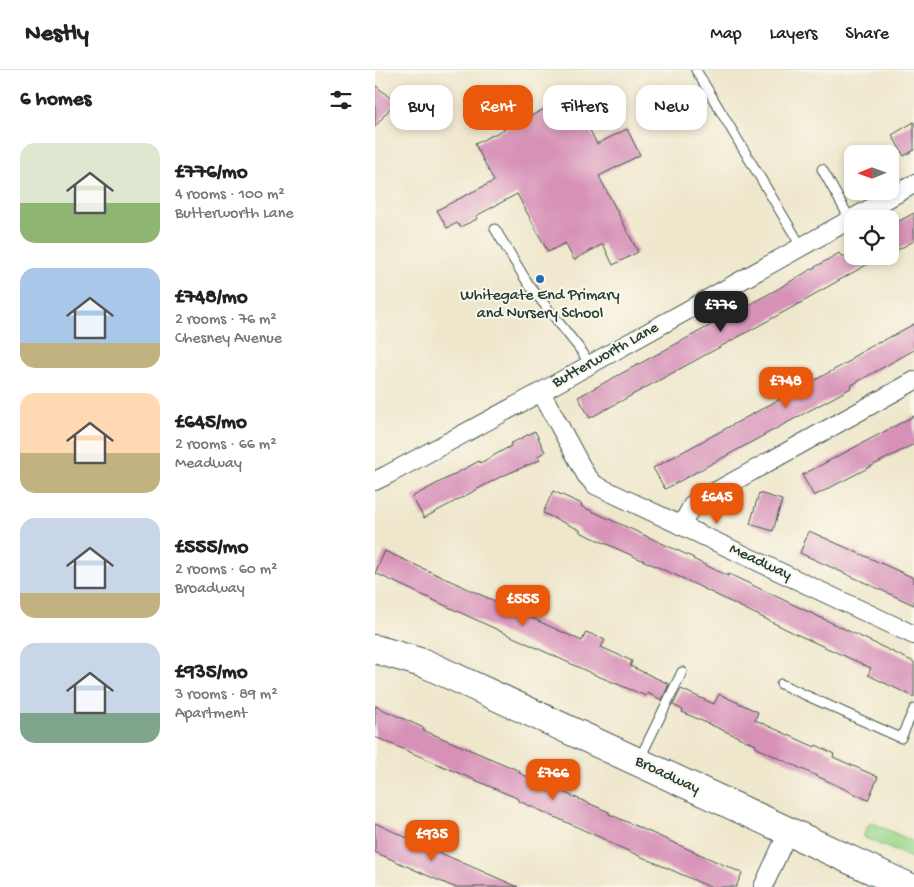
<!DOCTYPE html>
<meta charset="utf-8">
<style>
body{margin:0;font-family:"Gochi Hand",sans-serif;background:#f6f6f6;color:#222;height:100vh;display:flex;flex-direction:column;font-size:19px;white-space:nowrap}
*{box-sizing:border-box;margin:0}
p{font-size:16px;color:#767676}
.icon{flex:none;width:28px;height:28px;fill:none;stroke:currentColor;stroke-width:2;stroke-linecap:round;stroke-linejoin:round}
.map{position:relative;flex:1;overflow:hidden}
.details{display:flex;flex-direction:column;background:#fff;width:375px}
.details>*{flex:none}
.top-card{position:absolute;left:15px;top:15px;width:449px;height:45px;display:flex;gap:10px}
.needle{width:32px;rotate:269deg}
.controls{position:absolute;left:469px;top:75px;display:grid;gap:10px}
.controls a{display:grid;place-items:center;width:55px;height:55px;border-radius:10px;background:#fff;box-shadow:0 2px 8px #0003;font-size:25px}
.price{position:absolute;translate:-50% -42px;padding:0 11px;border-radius:10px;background:#ea580c;color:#fff;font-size:16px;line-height:32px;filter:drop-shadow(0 1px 2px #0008)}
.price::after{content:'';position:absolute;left:50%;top:30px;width:15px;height:11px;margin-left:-8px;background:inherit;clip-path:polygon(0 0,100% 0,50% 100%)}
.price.active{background:#222;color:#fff}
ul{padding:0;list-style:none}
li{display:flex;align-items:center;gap:15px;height:125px;padding:0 20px}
li span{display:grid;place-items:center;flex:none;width:140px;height:100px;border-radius:15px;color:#555}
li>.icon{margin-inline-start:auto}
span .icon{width:60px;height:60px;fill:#fffc;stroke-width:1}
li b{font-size:21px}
h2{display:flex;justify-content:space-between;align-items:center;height:60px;padding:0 20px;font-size:21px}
.pill{padding:0 18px;border-radius:15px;background:#fff;box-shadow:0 2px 8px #0003;font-size:18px;line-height:45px}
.pill.active{background:#ea580c;color:#fff}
header{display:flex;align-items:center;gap:30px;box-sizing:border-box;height:70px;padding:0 25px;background:#fff;border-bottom:1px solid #e0e0e0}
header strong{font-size:24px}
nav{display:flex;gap:28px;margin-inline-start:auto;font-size:18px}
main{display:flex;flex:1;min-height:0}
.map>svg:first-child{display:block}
</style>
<header>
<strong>Nestly</strong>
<nav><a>Map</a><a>Layers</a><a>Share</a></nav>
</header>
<main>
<section class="details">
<h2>6 homes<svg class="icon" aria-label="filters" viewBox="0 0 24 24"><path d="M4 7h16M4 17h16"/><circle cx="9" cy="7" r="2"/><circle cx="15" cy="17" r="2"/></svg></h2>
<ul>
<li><span style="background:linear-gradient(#dfe7d0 60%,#8fb573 0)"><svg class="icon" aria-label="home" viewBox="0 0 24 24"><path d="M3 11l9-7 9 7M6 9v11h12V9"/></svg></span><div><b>£776/mo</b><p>4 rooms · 100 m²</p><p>Butterworth Lane</p></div></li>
<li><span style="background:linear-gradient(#a9c7e8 75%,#c2b280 0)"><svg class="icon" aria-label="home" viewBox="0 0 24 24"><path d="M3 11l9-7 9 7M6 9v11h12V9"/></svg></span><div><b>£748/mo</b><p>2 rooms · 76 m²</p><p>Chesney Avenue</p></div></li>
<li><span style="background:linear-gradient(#ffd9b3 60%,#c2b280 0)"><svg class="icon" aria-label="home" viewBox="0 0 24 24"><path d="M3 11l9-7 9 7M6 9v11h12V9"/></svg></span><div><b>£645/mo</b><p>2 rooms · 66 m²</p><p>Meadway</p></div></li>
<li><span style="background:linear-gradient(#c9d6e8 75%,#c2b280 0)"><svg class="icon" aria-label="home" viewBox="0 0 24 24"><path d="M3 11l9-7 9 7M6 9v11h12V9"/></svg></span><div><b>£555/mo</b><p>2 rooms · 60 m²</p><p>Broadway</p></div></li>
<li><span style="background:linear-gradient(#c9d6e8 70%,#7fa58c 0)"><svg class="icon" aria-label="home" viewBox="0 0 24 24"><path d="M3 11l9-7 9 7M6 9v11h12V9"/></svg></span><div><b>£935/mo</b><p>3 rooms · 89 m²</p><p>Apartment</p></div></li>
</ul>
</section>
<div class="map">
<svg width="539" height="817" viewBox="0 0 539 817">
<rect width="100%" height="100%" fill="#fbf7ec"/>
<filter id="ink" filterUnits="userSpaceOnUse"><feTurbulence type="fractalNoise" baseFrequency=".02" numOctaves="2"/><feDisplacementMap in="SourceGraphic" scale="10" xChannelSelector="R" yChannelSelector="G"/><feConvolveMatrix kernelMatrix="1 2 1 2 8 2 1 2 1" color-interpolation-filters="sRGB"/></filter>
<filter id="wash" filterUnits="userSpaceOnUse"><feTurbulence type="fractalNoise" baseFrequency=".0096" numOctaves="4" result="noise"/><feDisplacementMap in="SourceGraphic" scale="20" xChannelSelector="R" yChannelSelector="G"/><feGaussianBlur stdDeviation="1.12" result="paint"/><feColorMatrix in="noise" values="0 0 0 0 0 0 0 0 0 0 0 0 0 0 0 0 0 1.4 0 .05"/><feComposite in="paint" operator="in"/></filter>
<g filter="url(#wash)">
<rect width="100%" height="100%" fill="#efe7cc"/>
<polygon fill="#9eda8e" stroke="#5e8c61" points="495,752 539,772 539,789 488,767"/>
<g id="blocks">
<g fill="#d791b7">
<polygon points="0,15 20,32 0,57"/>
<polygon points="197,25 222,74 252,59 265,85 224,106 263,182 238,195 228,174 199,190 190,173 173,182 142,124 101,146 102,149 85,157 82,153 72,158 62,140 119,111 100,74"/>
<polygon points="539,52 539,80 529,86 517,65"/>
<polygon points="539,143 539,171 515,184 515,156"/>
<polygon points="464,183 466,186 507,186 440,224 440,225 215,348 203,327 401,220"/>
<polygon points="539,254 539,280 475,316 476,318 290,419 278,398 477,290 476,288 504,272 504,273"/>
<polygon points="539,346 539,374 439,426 427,405"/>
<polygon points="160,361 170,382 163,386 165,390 125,407 49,448 37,427 104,391 105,393 136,376 135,374"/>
<polygon points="178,421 207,434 206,436 319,488 318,489 353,506 354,504 539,592 539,627 493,605 496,598 421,564 309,509 205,462 205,460 168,443"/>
<polygon points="384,423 407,430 398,461 375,454"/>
<polygon points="434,461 539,508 539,535 425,483"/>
<polygon points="10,481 207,571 211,562 230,570 226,577 257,591 255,596 294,614 287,630 272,623 271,626 218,604 0,503"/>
<polygon points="306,619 339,634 344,624 383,642 380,650 440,677 441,675 459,684 458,687 503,707 493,730 380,677 381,675 307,642 308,640 298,635"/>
<polygon points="0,636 49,658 48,660 145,701 144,703 234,742 234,744 367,803 361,817 335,817 233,772 233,771 144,731 144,729 0,667"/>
<polygon points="0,753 45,774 143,817 79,817 58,808 0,782"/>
</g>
</g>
</g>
<g filter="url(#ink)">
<use href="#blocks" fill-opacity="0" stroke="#3e564b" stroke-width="1"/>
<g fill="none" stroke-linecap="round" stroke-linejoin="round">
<defs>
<g id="lane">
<polyline points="321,0 426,176"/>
<polyline points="447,99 475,149"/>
<polyline points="120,159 154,215 208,283 214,295"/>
<polyline points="406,614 526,668 539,639"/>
<polyline points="264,690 307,602"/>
</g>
<g id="street">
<polyline points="166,322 211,405 220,415 539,565"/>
<polyline points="0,411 12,405 166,322 539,114"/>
<polyline points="306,456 318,434 539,311"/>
<polyline points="388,817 413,762"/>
</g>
<polyline id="highway" points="0,579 51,594 534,817"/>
</defs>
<use href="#lane" stroke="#3e564b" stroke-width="11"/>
<use href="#street" stroke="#3e564b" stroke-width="20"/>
<use href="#highway" stroke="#3e564b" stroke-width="30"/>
<use href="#lane" stroke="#fff" stroke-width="9"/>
<use href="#street" stroke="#fff" stroke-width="18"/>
<use href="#highway" stroke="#fff" stroke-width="28"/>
</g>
</g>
<circle fill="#1f6fb2" stroke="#fbf7ec" stroke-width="2" cx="165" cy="209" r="5"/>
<g text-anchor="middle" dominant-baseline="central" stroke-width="4" stroke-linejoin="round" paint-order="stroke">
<g font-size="16" fill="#1f3d34" stroke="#fbf7ec">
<text x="165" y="226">Whitegate End Primary<tspan x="165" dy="18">and Nursery School</tspan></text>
</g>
<g font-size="16" fill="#1f3d34" stroke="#fbf7ec">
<text transform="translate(231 286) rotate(-29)">Butterworth Lane</text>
<text transform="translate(385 493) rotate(25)">Meadway</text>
<text transform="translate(292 706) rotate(25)">Broadway</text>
</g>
</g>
</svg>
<div class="controls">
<a><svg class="needle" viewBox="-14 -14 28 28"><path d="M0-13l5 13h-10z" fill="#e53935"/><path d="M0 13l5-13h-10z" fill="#767676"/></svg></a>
<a><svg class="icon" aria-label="locate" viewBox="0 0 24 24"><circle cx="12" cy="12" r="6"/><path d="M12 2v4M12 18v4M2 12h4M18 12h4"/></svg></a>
</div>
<b class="price active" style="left:346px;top:263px">£776</b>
<b class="price" style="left:411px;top:339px">£748</b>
<b class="price" style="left:342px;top:455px">£645</b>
<b class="price" style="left:148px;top:557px">£555</b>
<b class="price" style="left:178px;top:731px">£766</b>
<b class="price" style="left:57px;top:792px">£935</b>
<div class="top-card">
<a class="pill">Buy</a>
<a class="pill active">Rent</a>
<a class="pill">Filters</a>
<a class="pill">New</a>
</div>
</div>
</main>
